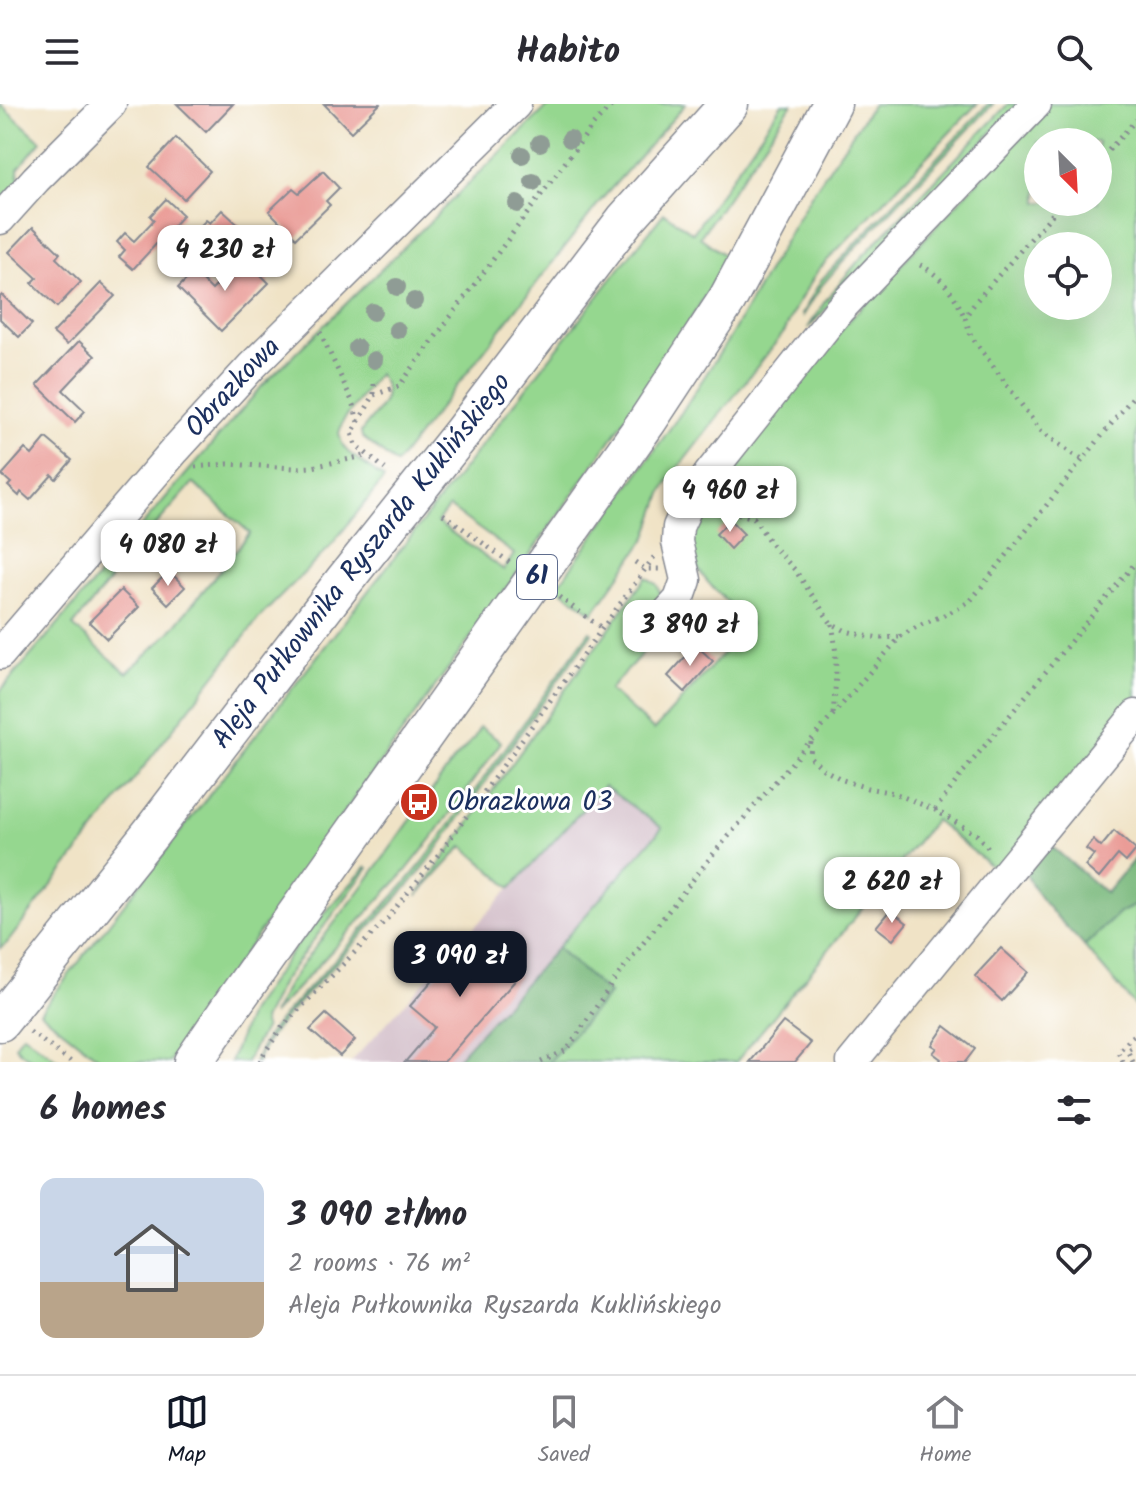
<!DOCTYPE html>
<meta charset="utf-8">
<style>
body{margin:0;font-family:Kalam,sans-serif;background:#f2f2f3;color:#2b2b33;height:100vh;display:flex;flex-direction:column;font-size:30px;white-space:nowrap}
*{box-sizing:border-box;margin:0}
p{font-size:26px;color:#7c7c81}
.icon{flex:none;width:44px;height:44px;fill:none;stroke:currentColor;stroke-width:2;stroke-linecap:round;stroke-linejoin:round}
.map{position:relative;height:958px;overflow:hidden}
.details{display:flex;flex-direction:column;background:#fff;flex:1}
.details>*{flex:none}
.needle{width:52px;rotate:156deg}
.fabs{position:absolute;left:1024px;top:24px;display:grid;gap:16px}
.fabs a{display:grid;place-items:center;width:88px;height:88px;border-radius:50%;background:#fff;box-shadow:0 8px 32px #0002;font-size:40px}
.price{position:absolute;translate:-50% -68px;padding:0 18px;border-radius:16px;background:#fff;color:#222;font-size:26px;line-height:52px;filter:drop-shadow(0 2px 4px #0008)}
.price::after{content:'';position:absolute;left:50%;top:48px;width:24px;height:18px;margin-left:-12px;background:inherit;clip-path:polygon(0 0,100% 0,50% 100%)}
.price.on{background:#111827;color:#fff}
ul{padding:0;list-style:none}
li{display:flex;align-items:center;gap:24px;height:200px;padding:0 40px}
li+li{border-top:2px solid #e1e1e2}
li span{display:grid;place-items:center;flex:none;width:224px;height:160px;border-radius:16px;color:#555}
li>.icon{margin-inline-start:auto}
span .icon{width:96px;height:96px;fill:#fffc;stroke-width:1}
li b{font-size:34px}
h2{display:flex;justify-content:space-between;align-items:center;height:96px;padding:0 40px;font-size:34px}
header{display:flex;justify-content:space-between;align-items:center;height:104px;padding:0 40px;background:#fff;font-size:36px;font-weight:700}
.tab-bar{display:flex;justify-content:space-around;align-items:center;height:112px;border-top:2px solid #e1e1e2;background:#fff;font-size:22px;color:#7c7c81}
.tab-bar a{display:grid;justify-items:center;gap:4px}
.tab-bar .on{color:#111827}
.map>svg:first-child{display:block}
</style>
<header><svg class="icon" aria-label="menu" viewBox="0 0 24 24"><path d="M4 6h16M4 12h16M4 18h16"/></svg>Habito<svg class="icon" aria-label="search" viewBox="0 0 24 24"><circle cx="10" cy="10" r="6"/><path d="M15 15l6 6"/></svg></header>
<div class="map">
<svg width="1136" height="958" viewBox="0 0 1136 958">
<rect width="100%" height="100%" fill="#fff"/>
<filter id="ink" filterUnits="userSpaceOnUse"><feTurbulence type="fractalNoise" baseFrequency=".0125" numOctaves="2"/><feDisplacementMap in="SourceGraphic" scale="16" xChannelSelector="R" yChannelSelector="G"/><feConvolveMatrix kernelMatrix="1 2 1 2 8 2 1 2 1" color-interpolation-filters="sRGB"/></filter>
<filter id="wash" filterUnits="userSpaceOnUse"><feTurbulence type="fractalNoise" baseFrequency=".006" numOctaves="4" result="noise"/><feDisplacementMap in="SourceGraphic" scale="32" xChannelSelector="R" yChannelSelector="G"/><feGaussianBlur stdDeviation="1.8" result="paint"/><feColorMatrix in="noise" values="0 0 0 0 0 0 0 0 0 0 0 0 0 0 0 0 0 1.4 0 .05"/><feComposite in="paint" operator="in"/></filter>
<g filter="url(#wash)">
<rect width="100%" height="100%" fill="#f0e3c6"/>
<polygon fill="#d2bdc8" points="605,681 663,724 454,958 351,958"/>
<g fill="#95d78f" stroke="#588376" stroke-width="2" fill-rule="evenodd">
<polygon points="0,0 41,37 18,65 19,78 0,98"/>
<path d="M550,0H686L602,95L396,360L362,333L361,328C374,308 398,295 378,270L343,317L339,329L342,340L348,348L384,375L329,444L260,513L7,839L0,844V587L101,470L111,475L73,522L127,569L170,528L250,429L193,379L124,457L118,449L263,281Z"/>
<path d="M782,0H792L700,133L728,154C662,267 585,373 509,480C395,639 279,797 169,958H104L40,908L630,151L664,109L693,129ZM449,403L514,450L504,466L437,418Z"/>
<polygon points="873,0 977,0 818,166 795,204 785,227 671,373 663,387 647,433 593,509 557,483 681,309 730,233 811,91"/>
<polygon points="988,0 993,0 843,157 822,181 803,212 802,210 821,176"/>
<polygon points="1008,0 1018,0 808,224 825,197 859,156"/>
<path d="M1049,0H1136V596L997,767L935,716L736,958H549L609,890L557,844L662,724L604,682L511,784L463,742L417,792L646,473L657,481L661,492L674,476L656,511L650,518L652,523H661L662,538L650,546L646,545L609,586L654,626L750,520C733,501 692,472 691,445C691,430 697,416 701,401L834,233ZM1038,38H1098V98H1038ZM1038,142H1098V202H1038Z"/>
<path d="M590,527L592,529L428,758L409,781L291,907C277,922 264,939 257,958H254L267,932L280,915L404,781L424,757Z"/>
<polygon points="480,623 501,638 433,733 405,768 272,911 287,882 303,859 361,785 454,656 474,634"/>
<polygon points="366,763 368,764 282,878 263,916 265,923 246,958 230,958 250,907 298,839"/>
<polygon points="1136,801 1136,903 1084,842 1119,809"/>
<path d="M23,930L61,958C41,958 28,958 15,942Z"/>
</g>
<g fill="#78b87a" stroke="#4a746c" stroke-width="2">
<path d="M1043,735L1106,789L1136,753V801L1119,809L1084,842C1063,818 1033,793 1023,762Z"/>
<polygon points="557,844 609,890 549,958 454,958"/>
</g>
<g id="blocks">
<g fill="#ea9c97">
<polygon points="177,0 233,0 206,28"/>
<polygon points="324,0 380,0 351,28"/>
<polygon points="176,34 210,67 184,95 149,63"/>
<polygon points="323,67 339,84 326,97 330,101 296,134 269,107 293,84 299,89"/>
<polygon points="166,95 183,111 133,165 119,153 125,146 117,138 125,129 134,137 154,116 150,112"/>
<polygon points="222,106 245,127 225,149 221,145 210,157 187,136 206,116 210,119"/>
<polygon points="33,123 60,149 56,154 81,178 57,203 32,179 37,174 9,148"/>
<polygon points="244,154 269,179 221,227 178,184 194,168 212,186"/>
<polygon points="101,179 115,192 67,241 53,229"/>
<polygon points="2,191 32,220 19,233 0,215 0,193"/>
<polygon points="79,237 95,252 63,286 85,307 75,318 37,281"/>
<polygon points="46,334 72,356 56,375 52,371 30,396 21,388 19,392 8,382 11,379 2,371 25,345 32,351"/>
<polygon points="730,416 744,430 730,445 716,430"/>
<polygon points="169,467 185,483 168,500 152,484"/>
<polygon points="121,486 139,503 107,535 89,518"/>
<polygon points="696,541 713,557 685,588 668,572"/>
<polygon points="1114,727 1136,746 1126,758 1118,751 1099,774 1085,762 1094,751 1086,745 1093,736 1101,743"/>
<polygon points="890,806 907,819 893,836 876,823"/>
<polygon points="472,831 519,872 444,958 405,958 435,923 410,902"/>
<polygon points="1001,844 1028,868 1002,897 975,872"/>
<polygon points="326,910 355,936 340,952 310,926"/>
<polygon points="783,918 811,939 795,958 750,958"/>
<polygon points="945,922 975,945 965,958 939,958 941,955 933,949 937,944 932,941"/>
</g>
</g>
</g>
<g filter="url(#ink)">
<use href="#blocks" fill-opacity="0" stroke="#868992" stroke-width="2"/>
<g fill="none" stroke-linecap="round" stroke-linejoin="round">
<defs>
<g id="minor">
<polyline points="0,115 36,75 111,0"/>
<polyline points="667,509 679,496 686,476 677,438 678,423 689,399 709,370 839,206 1036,0"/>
<path id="s1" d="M0,550L175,346L252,262L516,0"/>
<polyline points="852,958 1136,611"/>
</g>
<g id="major">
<path id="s2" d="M0,918L151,729L344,477L462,329L625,116L729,0"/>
<polyline points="193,958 234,898 648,316 727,196 832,0"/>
</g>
</defs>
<use href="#minor" stroke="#868992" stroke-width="33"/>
<use href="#major" stroke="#868992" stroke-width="41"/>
<g stroke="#868992" stroke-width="5" stroke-dasharray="2 6" stroke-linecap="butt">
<polyline points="1098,58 1136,16"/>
<polyline points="1063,98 977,196 965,213 971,232 1040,326 1072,350 1083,355"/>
<path d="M920,161C941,171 955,191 964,212"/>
<polyline points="320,228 354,301 358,319"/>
<polyline points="374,280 374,291 352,329 356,341 385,365"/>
<polyline points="374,291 399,282 593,21 613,0"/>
<polyline points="195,363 228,360 294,364 312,363 369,351"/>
<polyline points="715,403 754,414 771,440 795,466 831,519 846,527 866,532 882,534 899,533"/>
<polyline points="443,410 509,458"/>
<polyline points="635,458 645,465 659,465"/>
<polyline points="559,493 603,525"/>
<path d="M832,520C838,550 836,579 833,610"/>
<polyline points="811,638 810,653 823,665 843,676 867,684 894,689 935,706 977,731 991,747"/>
<polyline points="935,706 964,667 1136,458"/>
<polyline points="30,928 71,958"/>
<polyline points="260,958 263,951 283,922 387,815 442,746 654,453"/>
<path d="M541,958L567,946L615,875L714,749L900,533C922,517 950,512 971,496L1136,289"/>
<polyline points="1123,958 1118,948 1131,934 1136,930"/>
<polyline points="1133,958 1127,946 1136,941"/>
</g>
<use href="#minor" stroke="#fff" stroke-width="30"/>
<use href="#major" stroke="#fff" stroke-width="38"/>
</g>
<g fill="#8f9c95">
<circle cx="570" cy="35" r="9"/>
<circle cx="540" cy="39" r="9"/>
<circle cx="522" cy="51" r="9"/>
<circle cx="533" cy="78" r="9"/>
<circle cx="517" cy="100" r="9"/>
<circle cx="397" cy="183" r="9"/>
<circle cx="414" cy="197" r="9"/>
<circle cx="373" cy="208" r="9"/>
<circle cx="397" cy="226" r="9"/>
<circle cx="357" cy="244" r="9"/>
<circle cx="374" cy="256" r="9"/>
</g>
</g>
<defs>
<symbol id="bus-disc" viewBox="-11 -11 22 22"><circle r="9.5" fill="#c8321e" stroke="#fff"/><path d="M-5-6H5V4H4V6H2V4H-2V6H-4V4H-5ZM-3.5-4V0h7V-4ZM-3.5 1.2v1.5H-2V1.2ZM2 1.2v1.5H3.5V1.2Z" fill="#fff"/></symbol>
</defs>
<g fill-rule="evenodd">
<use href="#bus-disc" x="397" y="676" width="44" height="44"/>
</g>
<g text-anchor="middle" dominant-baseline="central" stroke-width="6" stroke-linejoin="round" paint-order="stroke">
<rect fill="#fff" stroke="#5f6d8e" stroke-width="2" x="517" y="451" width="40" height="44" rx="6"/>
<g font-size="26" font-weight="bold" fill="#1b2f5e">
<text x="537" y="473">61</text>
</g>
<g font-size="28" fill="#1b2f5e" stroke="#fff">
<text stroke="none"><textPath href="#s1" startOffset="354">Obrazkowa</textPath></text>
<text stroke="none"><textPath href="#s2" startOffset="586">Aleja Pułkownika Ryszarda Kuklińskiego</textPath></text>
</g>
<g font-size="28" fill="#1b2f5e" stroke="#fff" text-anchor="start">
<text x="447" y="698">Obrazkowa 03</text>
</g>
</g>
</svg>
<div class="fabs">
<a><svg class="needle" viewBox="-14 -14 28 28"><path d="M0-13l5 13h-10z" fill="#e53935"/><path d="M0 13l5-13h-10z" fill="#7c7c81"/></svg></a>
<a><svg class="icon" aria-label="locate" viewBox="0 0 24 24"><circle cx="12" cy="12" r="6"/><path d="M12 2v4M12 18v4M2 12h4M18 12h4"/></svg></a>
</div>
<b class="price" style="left:225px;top:189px">4 230 zł</b>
<b class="price" style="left:730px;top:430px">4 960 zł</b>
<b class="price" style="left:168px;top:484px">4 080 zł</b>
<b class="price" style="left:690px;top:564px">3 890 zł</b>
<b class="price" style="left:892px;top:821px">2 620 zł</b>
<b class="price on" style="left:460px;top:895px">3 090 zł</b>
</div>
<section class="details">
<h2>6 homes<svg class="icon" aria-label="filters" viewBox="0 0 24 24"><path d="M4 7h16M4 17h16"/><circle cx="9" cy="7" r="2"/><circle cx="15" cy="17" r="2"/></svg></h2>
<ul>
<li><span style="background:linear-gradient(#c9d6e8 65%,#b9a48a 0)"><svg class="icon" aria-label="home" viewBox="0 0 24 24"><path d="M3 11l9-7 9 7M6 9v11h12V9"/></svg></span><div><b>3 090 zł/mo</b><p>2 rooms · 76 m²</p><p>Aleja Pułkownika Ryszarda Kuklińskiego</p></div><svg class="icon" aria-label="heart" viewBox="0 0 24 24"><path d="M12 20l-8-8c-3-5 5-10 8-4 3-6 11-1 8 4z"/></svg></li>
</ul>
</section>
<nav class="tab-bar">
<a class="on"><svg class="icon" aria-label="map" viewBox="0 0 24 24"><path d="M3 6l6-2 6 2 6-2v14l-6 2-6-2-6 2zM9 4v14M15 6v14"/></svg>Map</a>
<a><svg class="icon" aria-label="saved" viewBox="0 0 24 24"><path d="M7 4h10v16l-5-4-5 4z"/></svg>Saved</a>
<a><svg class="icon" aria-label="home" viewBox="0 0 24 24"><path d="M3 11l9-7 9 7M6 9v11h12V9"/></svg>Home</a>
</nav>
